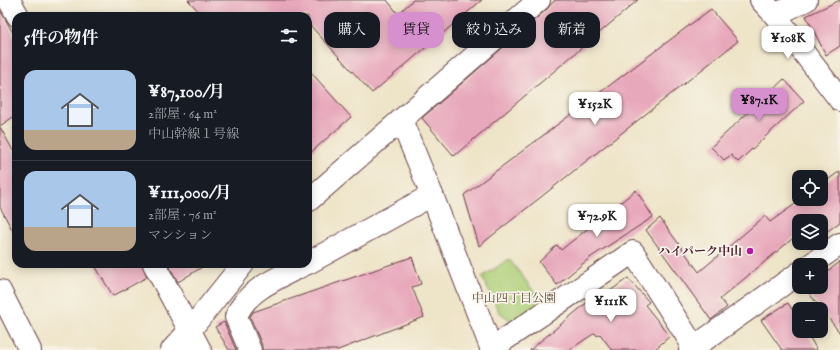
<!DOCTYPE html>
<html lang="ja">
<meta charset="utf-8">
<style>
body{margin:0;font-family:"IM FELL English","Noto Serif JP",serif;background:#20242c;color:#f1f3f6;height:100vh;display:flex;flex-direction:column;font-size:15px;white-space:nowrap}
*{box-sizing:border-box;margin:0}
p{font-size:13px;color:#9ea1a6}
.icon{flex:none;width:22px;height:22px;fill:none;stroke:currentColor;stroke-width:2;stroke-linecap:round;stroke-linejoin:round}
.map{position:relative;flex:1;overflow:hidden}
.sheet{position:absolute;left:12px;top:12px;width:300px;height:256px;display:flex;flex-direction:column;background:#171b24;border-radius:12px;box-shadow:0 2px 10px #0003}
.sheet>*{flex:none}
.top-card{position:absolute;left:324px;top:12px;width:380px;height:36px;display:flex;gap:8px}
.fabs{position:absolute;left:792px;top:170px;display:grid;gap:8px}
.fabs a{display:grid;place-items:center;width:36px;height:36px;border-radius:8px;background:#171b24;box-shadow:0 2px 10px #0003;font-size:20px}
.price{position:absolute;translate:-50% -34px;padding:0 9px;border-radius:8px;background:#fff;color:#222;font-size:13px;line-height:26px;filter:drop-shadow(0 1px 2px #0008)}
.price::after{content:'';position:absolute;left:50%;top:24px;width:12px;height:9px;margin-left:-6px;background:inherit;clip-path:polygon(0 0,100% 0,50% 100%)}
.price.selected{background:#d690ce;color:#111}
ul{padding:0;list-style:none}
li{display:flex;align-items:center;gap:12px;height:100px;padding:0 12px}
li+li{border-top:1px solid #363941}
li span{display:grid;place-items:center;flex:none;width:112px;height:80px;border-radius:12px;color:#555}
li>.icon{margin-inline-start:auto}
span .icon{width:48px;height:48px;fill:#fffc;stroke-width:1}
li b{font-size:17px}
h2{display:flex;justify-content:space-between;align-items:center;height:48px;padding:0 12px;font-size:17px}
.tag{padding:0 14px;border-radius:12px;background:#171b24;box-shadow:0 2px 10px #0003;font-size:14px;line-height:36px}
.tag.selected{background:#d690ce;color:#111}
.map>svg:first-child{display:block}
</style>
<div class="map">
<svg width="840" height="350" viewBox="0 0 840 350">
<rect width="100%" height="100%" fill="#f7f3e8"/>
<filter id="ink" filterUnits="userSpaceOnUse"><feTurbulence type="fractalNoise" baseFrequency=".025" numOctaves="2"/><feDisplacementMap in="SourceGraphic" scale="8" xChannelSelector="R" yChannelSelector="G"/><feConvolveMatrix kernelMatrix="1 2 1 2 8 2 1 2 1" color-interpolation-filters="sRGB"/></filter>
<filter id="wash" filterUnits="userSpaceOnUse"><feTurbulence type="fractalNoise" baseFrequency=".012" numOctaves="4" result="noise"/><feDisplacementMap in="SourceGraphic" scale="16" xChannelSelector="R" yChannelSelector="G"/><feGaussianBlur stdDeviation="0.9" result="paint"/><feColorMatrix in="noise" values="0 0 0 0 0 0 0 0 0 0 0 0 0 0 0 0 0 1.4 0 .05"/><feComposite in="paint" operator="in"/></filter>
<g filter="url(#wash)">
<rect width="100%" height="100%" fill="#eee4c8"/>
<polygon fill="#aecf78" stroke="#7c7752" points="509,259 543,303 514,323 499,312 482,277"/>
<g id="blocks">
<g fill="#e8a8bc">
<polygon points="188,0 387,0 398,14 413,0 482,0 372,93 308,23 308,16 203,16"/>
<polygon points="555,0 638,0 454,156 422,118 547,9"/>
<polygon points="840,0 840,46 826,55 806,16"/>
<polygon points="711,9 738,41 479,246 464,195"/>
<polygon points="0,10 16,38 16,115 0,126"/>
<polygon points="308,69 351,117 308,155"/>
<polygon points="784,79 804,101 738,162 731,155 724,160 711,147"/>
<polygon points="0,127 16,156 16,237 0,207"/>
<polygon points="840,171 840,222 821,236 821,221 799,221 799,235 798,234 720,299 727,307 711,320 646,230 660,218 699,272 765,216 770,222 802,199 821,199 821,185"/>
<polygon points="636,190 653,217 591,257 557,285 539,262 557,245 561,250"/>
<polygon points="412,257 421,284 412,287 424,317 338,350 262,350 262,345 250,317 253,312"/>
<polygon points="840,262 840,333 804,287 821,287 821,276"/>
<polygon points="94,264 142,264 147,277 113,296"/>
<polygon points="168,264 207,264 178,282"/>
<polygon points="628,278 649,302 645,305 670,336 654,350 612,350 600,334 597,336 595,333 569,350 530,350 596,295 599,299"/>
<polygon points="788,303 799,320 799,331 806,331 817,350 782,350 761,320"/>
<polygon points="224,322 236,350 229,350 215,327"/>
</g>
</g>
</g>
<g filter="url(#ink)">
<use href="#blocks" fill-opacity="0" stroke="#633d43" stroke-width="1"/>
<g fill="none" stroke-linecap="round" stroke-linejoin="round">
<defs>
<g id="minor">
<polyline points="9,0 18,16"/>
<polyline points="761,0 775,15 840,100"/>
<polyline points="775,15 806,0"/>
<polyline points="401,120 432,195 492,350"/>
<polyline points="308,201 539,0"/>
<polyline points="308,263 432,195"/>
<polyline points="154,264 200,350"/>
<polyline points="810,265 840,244"/>
<polyline points="0,291 30,350"/>
<polyline points="491,349 633,252 694,347"/>
<polyline points="172,350 190,330 243,264"/>
<path d="M250,350L236,317C246,289 281,277 305,264"/>
<polyline points="690,350 799,273"/>
</g>
</defs>
<use href="#minor" stroke="#633d43" stroke-width="24"/>
<use href="#minor" stroke="#fff" stroke-width="22"/>
</g>
</g>
<circle fill="#b5179e" stroke="#f7f3e8" stroke-width="1.5" cx="750" cy="251" r="4"/>
<g text-anchor="middle" dominant-baseline="central" stroke-width="3.5" stroke-linejoin="round" paint-order="stroke">
<g font-size="12" font-weight="bold" fill="#4a1f2b" stroke="#f7f3e8" text-anchor="end">
<text x="742" y="251">ハイパーク中山</text>
</g>
<g font-size="12" fill="#634b3e" stroke="#f7f3e8">
<text x="514" y="298">中山四丁目公園</text>
</g>
</g>
</svg>
<div class="fabs">
<a><svg class="icon" aria-label="locate" viewBox="0 0 24 24"><circle cx="12" cy="12" r="6"/><path d="M12 2v4M12 18v4M2 12h4M18 12h4"/></svg></a>
<a><svg class="icon" aria-label="layers" viewBox="0 0 24 24"><path d="M12 4l9 5-9 5-9-5zM3 14l9 5 9-5"/></svg></a>
<a>+</a>
<a>−</a>
</div>
<b class="price" style="left:788px;top:60px">¥108K</b>
<b class="price selected" style="left:759px;top:122px">¥87.1K</b>
<b class="price" style="left:595px;top:126px">¥152K</b>
<b class="price" style="left:597px;top:238px">¥72.9K</b>
<b class="price" style="left:611px;top:323px">¥111K</b>
<div class="top-card">
<a class="tag">購入</a>
<a class="tag selected">賃貸</a>
<a class="tag">絞り込み</a>
<a class="tag">新着</a>
</div>
<section class="sheet">
<h2>5件の物件<svg class="icon" aria-label="filters" viewBox="0 0 24 24"><path d="M4 7h16M4 17h16"/><circle cx="9" cy="7" r="2"/><circle cx="15" cy="17" r="2"/></svg></h2>
<ul>
<li><span style="background:linear-gradient(#a9c7e8 75%,#b9a48a 0)"><svg class="icon" aria-label="home" viewBox="0 0 24 24"><path d="M3 11l9-7 9 7M6 9v11h12V9"/></svg></span><div><b>¥87,100/月</b><p>2部屋 · 64 m²</p><p>中山幹線１号線</p></div></li>
<li><span style="background:linear-gradient(#a9c7e8 70%,#b9a48a 0)"><svg class="icon" aria-label="home" viewBox="0 0 24 24"><path d="M3 11l9-7 9 7M6 9v11h12V9"/></svg></span><div><b>¥111,000/月</b><p>2部屋 · 76 m²</p><p>マンション</p></div></li>
</ul>
</section>
</div>
